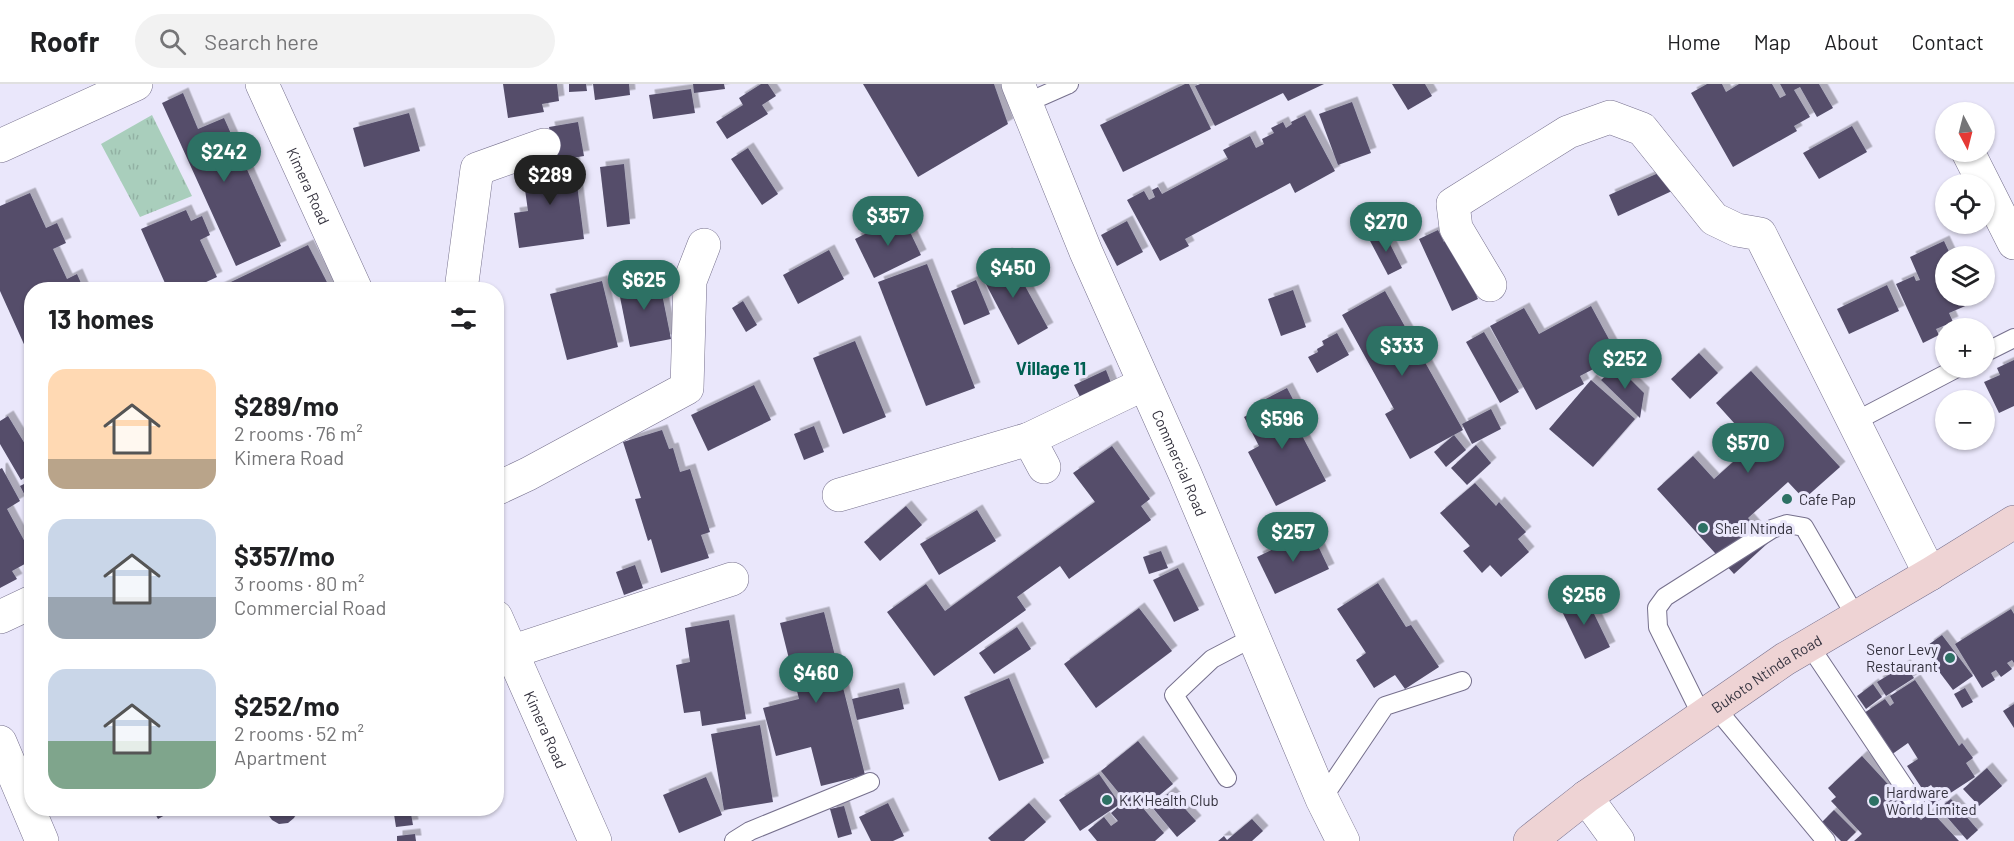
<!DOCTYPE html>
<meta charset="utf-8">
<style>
body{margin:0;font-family:Barlow,sans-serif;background:#f2f2f2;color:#202124;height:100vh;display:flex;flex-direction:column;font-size:22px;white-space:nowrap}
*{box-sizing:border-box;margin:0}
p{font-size:20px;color:#757577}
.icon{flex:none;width:33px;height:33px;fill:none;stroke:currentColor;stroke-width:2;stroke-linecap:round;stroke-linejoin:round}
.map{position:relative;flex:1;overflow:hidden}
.details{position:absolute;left:24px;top:198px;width:480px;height:534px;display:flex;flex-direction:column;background:#fff;border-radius:24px;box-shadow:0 2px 4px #0004}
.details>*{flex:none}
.needle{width:39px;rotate:173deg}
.controls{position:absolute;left:1935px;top:18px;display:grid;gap:12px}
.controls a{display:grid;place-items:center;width:60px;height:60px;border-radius:50%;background:#fff;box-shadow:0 2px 4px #0004;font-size:30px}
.price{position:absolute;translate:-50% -51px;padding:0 14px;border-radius:21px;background:#2d7164;color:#fff;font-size:20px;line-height:39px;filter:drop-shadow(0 2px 3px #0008)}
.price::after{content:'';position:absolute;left:50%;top:36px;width:18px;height:14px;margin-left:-9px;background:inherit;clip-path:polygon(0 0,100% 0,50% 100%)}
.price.selected{background:#222;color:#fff}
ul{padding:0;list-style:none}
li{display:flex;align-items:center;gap:18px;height:150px;padding:0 24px}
li span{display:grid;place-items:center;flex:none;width:168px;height:120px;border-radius:18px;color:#555}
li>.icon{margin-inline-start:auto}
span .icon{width:72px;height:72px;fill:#fffc;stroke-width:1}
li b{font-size:26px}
h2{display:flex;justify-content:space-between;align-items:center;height:72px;padding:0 24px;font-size:26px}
header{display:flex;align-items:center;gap:36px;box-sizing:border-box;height:84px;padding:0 30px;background:#fff;border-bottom:2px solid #e0e0e0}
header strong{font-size:28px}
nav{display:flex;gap:33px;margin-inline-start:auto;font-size:21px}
.search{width:420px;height:54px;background:#f2f2f2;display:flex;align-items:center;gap:15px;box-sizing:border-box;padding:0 21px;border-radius:33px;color:#757577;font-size:22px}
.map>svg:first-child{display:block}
</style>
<header>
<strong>Roofr</strong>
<div class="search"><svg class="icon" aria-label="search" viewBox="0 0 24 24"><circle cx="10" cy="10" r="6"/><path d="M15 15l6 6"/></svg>Search here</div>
<nav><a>Home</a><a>Map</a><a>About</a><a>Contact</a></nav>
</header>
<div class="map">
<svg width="2014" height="757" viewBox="0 0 2014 757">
<defs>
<pattern id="grass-tufts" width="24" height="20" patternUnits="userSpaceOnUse" patternTransform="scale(1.5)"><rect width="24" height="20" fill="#a9cebc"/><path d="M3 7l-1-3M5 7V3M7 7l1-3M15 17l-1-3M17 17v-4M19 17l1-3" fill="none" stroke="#92b1a3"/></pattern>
<filter id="shadow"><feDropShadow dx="5.5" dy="-5.5" stdDeviation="0" flood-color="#0004"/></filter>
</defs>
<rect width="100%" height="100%" fill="#eae7fb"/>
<polygon fill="url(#grass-tufts)" points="152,31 192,112 140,133 101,60"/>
<g fill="#544e6a" filter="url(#shadow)">
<polygon points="503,0 557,0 559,17 542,20 544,28 508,34"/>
<polygon points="569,0 586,0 587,7 569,8"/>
<polygon points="593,0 629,0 630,11 595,16"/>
<polygon points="693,0 724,0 725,5 694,9"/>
<polygon points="761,0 768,0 776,12 762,21 768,30 727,55 716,38 743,21 739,14"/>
<polygon points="863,0 994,0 1008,40 918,93"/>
<polygon points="1185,0 1189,0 1211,45 1123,88 1100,41"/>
<polygon points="1200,0 1324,0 1288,17 1283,9 1215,42 1195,2"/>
<polygon points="1392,0 1425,0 1432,12 1408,26"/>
<polygon points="1707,0 1722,0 1726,8 1739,0 1772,0 1780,14 1786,11 1780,0 1819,0 1833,24 1817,33 1800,3 1794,6 1810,33 1794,42 1797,47 1733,83 1691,9"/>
<polygon points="691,5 695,29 653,35 649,11"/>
<polygon points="183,9 198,45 224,34 281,162 236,182 162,19"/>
<polygon points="1352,18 1371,69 1338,81 1319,30"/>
<polygon points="409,29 420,67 364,83 353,44"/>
<polygon points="1305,31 1335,87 1295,109 1290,99 1185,155 1189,162 1160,177 1127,116 1144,107 1149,116 1155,113 1152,106 1158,103 1162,110 1228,75 1223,66 1250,52 1256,64 1264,60 1262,55 1274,49 1271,44 1283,38 1286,44 1292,40 1291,38"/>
<polygon points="578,38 584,72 555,77 549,43"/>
<polygon points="1852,42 1867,68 1819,95 1803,69"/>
<polygon points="748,64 778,110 762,121 731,75"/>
<polygon points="574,77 584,155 519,164 514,129 528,127 522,84"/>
<polygon points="624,80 630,140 607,143 600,83"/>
<polygon points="1663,87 1672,107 1618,132 1609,111"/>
<polygon points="30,109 46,144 57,139 66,159 53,165 67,195 77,190 84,206 32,206 32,278 0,207 0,122"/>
<polygon points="186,126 191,137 202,132 210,151 200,156 217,193 189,206 168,206 141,145"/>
<polygon points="902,131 921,171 874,194 855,155"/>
<polygon points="1127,137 1143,168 1117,182 1101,151"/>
<polygon points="1438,146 1444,158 1451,155 1478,215 1452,227 1419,155"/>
<polygon points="1384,148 1402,184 1388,191 1369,155"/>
<polygon points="1944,157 1951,172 1946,172 1946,212 1983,212 1984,214 1949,229 1953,238 1936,245 1939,251 1923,259 1896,200 1914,192 1916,197 1920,196 1910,173"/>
<polygon points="308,161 331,206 214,206"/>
<polygon points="829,166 844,195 798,220 783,191"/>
<polygon points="1007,169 1048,244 1018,261 978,185"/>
<polygon points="927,180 975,304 926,322 878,198"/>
<polygon points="658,190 671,255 630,263 617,198"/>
<polygon points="976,196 990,230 964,241 951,207"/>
<polygon points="602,197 618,263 567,276 550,210"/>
<polygon points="1887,201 1899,227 1849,250 1837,225"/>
<polygon points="1293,206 1306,243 1281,252 1268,215"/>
<polygon points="1385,207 1463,346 1410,375 1385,330 1394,325 1342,231"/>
<polygon points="743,217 757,241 746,248 732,224"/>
<polygon points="1591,222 1618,272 1580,292 1584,300 1536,326 1490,242 1524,224 1539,250"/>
<polygon points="1484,248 1519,308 1500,319 1466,258"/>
<polygon points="1337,249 1349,271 1317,289 1308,273 1318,268 1317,265 1324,261 1322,257"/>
<polygon points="855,257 886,333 843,350 813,274"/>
<polygon points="1699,269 1718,289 1690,315 1671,295"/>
<polygon points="2014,276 2014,322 1999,329 1984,298 2000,291 1997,284"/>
<polygon points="1617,282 1644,309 1640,334 1601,296"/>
<polygon points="1106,286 1113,304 1083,319 1074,301"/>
<polygon points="1751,287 1840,383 1804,415 1788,398 1748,434 1769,458 1734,490 1657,405 1693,372 1714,395 1753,360 1716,319"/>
<polygon points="1591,296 1635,335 1593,383 1549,345"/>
<polygon points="754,301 771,336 708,367 691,331"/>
<polygon points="1287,304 1297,323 1289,327 1326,397 1276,422 1248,368 1259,362 1244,333 1257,326 1254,321"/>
<polygon points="1491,325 1501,345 1472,360 1462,340"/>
<polygon points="8,332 25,360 32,356 32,389 21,396 0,360 0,337"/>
<polygon points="814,342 824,368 804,376 794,350"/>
<polygon points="662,346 669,365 673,364 680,388 690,385 710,448 701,451 709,474 661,489 651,455 648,457 635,415 641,414 623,358"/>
<polygon points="1454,351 1466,366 1446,383 1434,368"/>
<polygon points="1476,361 1491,379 1467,401 1451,384"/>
<polygon points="1112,362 1150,415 1141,422 1151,436 1069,495 1060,482 1017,513 1026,526 934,592 887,528 926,500 945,527 1095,418 1073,389"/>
<polygon points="2,384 20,417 7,425 32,471 32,476 12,487 17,495 0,504 0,385"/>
<polygon points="32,396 32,425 20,402"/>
<polygon points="1475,399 1496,422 1499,418 1526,448 1518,455 1529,468 1501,493 1490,481 1482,489 1463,467 1470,462 1440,429"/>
<polygon points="906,422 922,441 880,477 864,458"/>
<polygon points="977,426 996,457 939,491 920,460"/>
<polygon points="1311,447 1329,485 1275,510 1257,473"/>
<polygon points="1161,467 1168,484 1149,490 1143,473"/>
<polygon points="635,481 643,504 624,511 616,488"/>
<polygon points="1178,484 1199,526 1174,538 1153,496"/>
<polygon points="1378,499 1406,543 1411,541 1439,583 1405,605 1395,591 1374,604 1356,576 1366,569 1337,525"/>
<polygon points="1584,509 1610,563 1585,575 1559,521"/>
<polygon points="1139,524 1172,567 1096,624 1064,580"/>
<polygon points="2011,525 2014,530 2014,579 2012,576 2007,579 2012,585 2001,593 1996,586 1991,589 1995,596 1982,604 1955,560"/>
<polygon points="824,528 865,691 821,702 811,663 776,672 763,624 799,615 780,539"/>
<polygon points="729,536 746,635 702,642 700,627 684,629 676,581 690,578 685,544"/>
<polygon points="1017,543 1031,565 994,590 979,569"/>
<polygon points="1942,551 1973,592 1953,606 1931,577 1937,573 1928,561"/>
<polygon points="1905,581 1914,594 1886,612 1877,598"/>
<polygon points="1009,594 1044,679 999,697 964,613"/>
<polygon points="1915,596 1959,662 1962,659 1973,674 1966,679 1975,693 1932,721 1925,711 1934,705 1931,701 1923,706 1907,682 1918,675 1908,659 1891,671 1864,629 1885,615 1890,622 1894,619 1890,612"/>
<polygon points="1873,600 1882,613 1866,625 1857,612"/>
<polygon points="899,604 904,625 857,636 852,615"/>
<polygon points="1965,604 1973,618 1962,624 1954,610"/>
<polygon points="2014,620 2014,644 2003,627"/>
<polygon points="760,641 773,718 724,726 711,650"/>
<polygon points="1138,657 1173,700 1144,724 1131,708 1123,714 1101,687"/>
<polygon points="1862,672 1921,736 1931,727 1959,757 1854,757 1862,750 1831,717 1836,713 1828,704"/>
<polygon points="1987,684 2002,702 1979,722 1963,705"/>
<polygon points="1099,690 1120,720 1080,747 1059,716"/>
<polygon points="706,693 722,731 679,749 663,711"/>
<polygon points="1170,708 1196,737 1177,753 1152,723"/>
<polygon points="1132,711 1164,749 1155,757 1097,757 1088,746 1104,733 1111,742 1118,737 1111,729"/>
<polygon points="1951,715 1978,746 1967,756 1939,724"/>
<polygon points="888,719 904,752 893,757 871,757 859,733"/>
<polygon points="1029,719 1046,738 1024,757 991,757 988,754"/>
<polygon points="844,722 852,750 838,754 830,725"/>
<polygon points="152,724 171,724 172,727 158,735"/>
<polygon points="267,724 298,724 298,726 294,734 288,739 279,740 272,736 267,729"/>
<polygon points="393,724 410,724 413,741 396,743"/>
<polygon points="1834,726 1856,748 1847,757 1841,757 1822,738"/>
<polygon points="1252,735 1263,747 1252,757 1218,757 1224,752 1227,756"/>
<polygon points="415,750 416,757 397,757 397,752"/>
</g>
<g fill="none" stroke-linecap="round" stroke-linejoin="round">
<defs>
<g id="lane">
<polyline points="1026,19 1069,0"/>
<polyline points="1984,269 2014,254"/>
<polyline points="1854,338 1957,284"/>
<polyline points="1809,561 1915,719"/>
<polyline points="1715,623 1826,757"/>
<polyline points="1702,632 1658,543 1657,524 1665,513 1772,445 1787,440 1804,443 1856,533"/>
<polyline points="1227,694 1174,611 1212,575 1254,553"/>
<polyline points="1322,715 1385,622 1462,597"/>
<polyline points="734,757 750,747 870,698"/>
</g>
<g id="street">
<path id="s1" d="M262,0L356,206"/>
<path id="s2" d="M1018,0L1086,168L1185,390L1322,715L1343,757"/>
<polyline points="0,62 136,0"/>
<polyline points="1968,68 2014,159"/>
<polyline points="1490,201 1456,144 1453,120 1568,48 1610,33 1642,45 1714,135 1737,146 1760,150 1930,490"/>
<polyline points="461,206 477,85 544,61"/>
<polyline points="1044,383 1029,355 1144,300"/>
<polyline points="496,405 528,390 687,304 690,197 704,161"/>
<polyline points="839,411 1029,355"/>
<polyline points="0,533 32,518"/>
<path id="s3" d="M496,533L595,757"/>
<polyline points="511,568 732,495"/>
<polyline points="0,658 42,757"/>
<polyline points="1586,713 1618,757"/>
</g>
<g id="secondary">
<path id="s4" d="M1530,757L1586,713L1785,575L1930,490L2014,438"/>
</g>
</defs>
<use href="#lane" stroke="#76708d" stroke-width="20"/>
<use href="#street" stroke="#76708d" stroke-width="34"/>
<use href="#secondary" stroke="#76708d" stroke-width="34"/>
<use href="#lane" stroke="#fff" stroke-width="18"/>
<use href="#street" stroke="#fff" stroke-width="33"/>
<use href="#secondary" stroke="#eed3d4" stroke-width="33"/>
</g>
<g fill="#2d7164" stroke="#eae7fb" stroke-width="2">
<circle cx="1787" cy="415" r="6"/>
<circle cx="1703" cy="444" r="6"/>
<circle cx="1950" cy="574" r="6"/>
<circle cx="1107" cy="716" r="6"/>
<circle cx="1874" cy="717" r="6"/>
</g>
<g text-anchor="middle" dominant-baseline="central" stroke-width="6" stroke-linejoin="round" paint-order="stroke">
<g font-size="15" fill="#35333f" stroke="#eae7fb">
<text stroke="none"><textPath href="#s1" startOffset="112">Kimera Road</textPath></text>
<text stroke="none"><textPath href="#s2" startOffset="412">Commercial Road</textPath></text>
<text stroke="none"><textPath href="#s4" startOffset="290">Bukoto Ntinda Road</textPath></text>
<text stroke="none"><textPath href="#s3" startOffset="123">Kimera Road</textPath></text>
</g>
<g font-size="15" fill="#35333f" stroke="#eae7fb" text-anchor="start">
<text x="1799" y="415">Cafe Pap</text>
<text x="1715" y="444">Shell Ntinda</text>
<text x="1938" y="565" text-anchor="end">Senor Levy<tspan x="1938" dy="17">Restaurant</tspan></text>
<text x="1886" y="708">Hardware<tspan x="1886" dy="17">World Limited</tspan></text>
<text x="1119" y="716">K.K Health Club</text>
</g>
<g font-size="18" font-weight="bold" fill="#006052" stroke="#eae7fb">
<text x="1051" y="284">Village 11</text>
</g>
</g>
</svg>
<div class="controls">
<a><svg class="needle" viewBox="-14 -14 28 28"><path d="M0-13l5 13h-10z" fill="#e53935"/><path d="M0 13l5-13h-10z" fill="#757577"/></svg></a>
<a><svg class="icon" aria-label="locate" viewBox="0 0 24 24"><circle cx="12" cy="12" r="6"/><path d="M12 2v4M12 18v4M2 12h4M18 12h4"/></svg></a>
<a><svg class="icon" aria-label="layers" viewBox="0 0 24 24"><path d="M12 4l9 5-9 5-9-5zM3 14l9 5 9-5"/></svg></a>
<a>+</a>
<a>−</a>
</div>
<b class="price" style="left:224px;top:99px">$242</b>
<b class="price selected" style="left:550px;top:122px">$289</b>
<b class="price" style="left:888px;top:163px">$357</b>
<b class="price" style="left:1386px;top:169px">$270</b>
<b class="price" style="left:1013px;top:215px">$450</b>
<b class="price" style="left:644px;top:227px">$625</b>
<b class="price" style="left:1402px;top:293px">$333</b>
<b class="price" style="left:1625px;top:306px">$252</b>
<b class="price" style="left:1282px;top:366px">$596</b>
<b class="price" style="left:1748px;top:390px">$570</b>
<b class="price" style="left:1293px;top:479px">$257</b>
<b class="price" style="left:1584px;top:542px">$256</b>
<b class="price" style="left:816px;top:620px">$460</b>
<section class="details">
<h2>13 homes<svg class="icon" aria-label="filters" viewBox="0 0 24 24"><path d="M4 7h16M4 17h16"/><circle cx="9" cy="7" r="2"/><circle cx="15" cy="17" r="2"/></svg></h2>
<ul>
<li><span style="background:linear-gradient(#ffd9b3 75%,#b9a48a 0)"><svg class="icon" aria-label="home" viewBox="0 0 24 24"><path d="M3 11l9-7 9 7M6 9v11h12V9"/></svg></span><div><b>$289/mo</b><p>2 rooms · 76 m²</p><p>Kimera Road</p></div></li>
<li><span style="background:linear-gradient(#c9d6e8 65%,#9aa5b1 0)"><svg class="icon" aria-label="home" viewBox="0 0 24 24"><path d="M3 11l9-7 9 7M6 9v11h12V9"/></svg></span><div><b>$357/mo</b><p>3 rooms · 80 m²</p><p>Commercial Road</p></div></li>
<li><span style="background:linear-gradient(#c9d6e8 60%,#7fa58c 0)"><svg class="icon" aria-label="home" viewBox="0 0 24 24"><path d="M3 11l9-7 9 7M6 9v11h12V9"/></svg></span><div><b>$252/mo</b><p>2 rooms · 52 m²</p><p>Apartment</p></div></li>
</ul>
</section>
</div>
